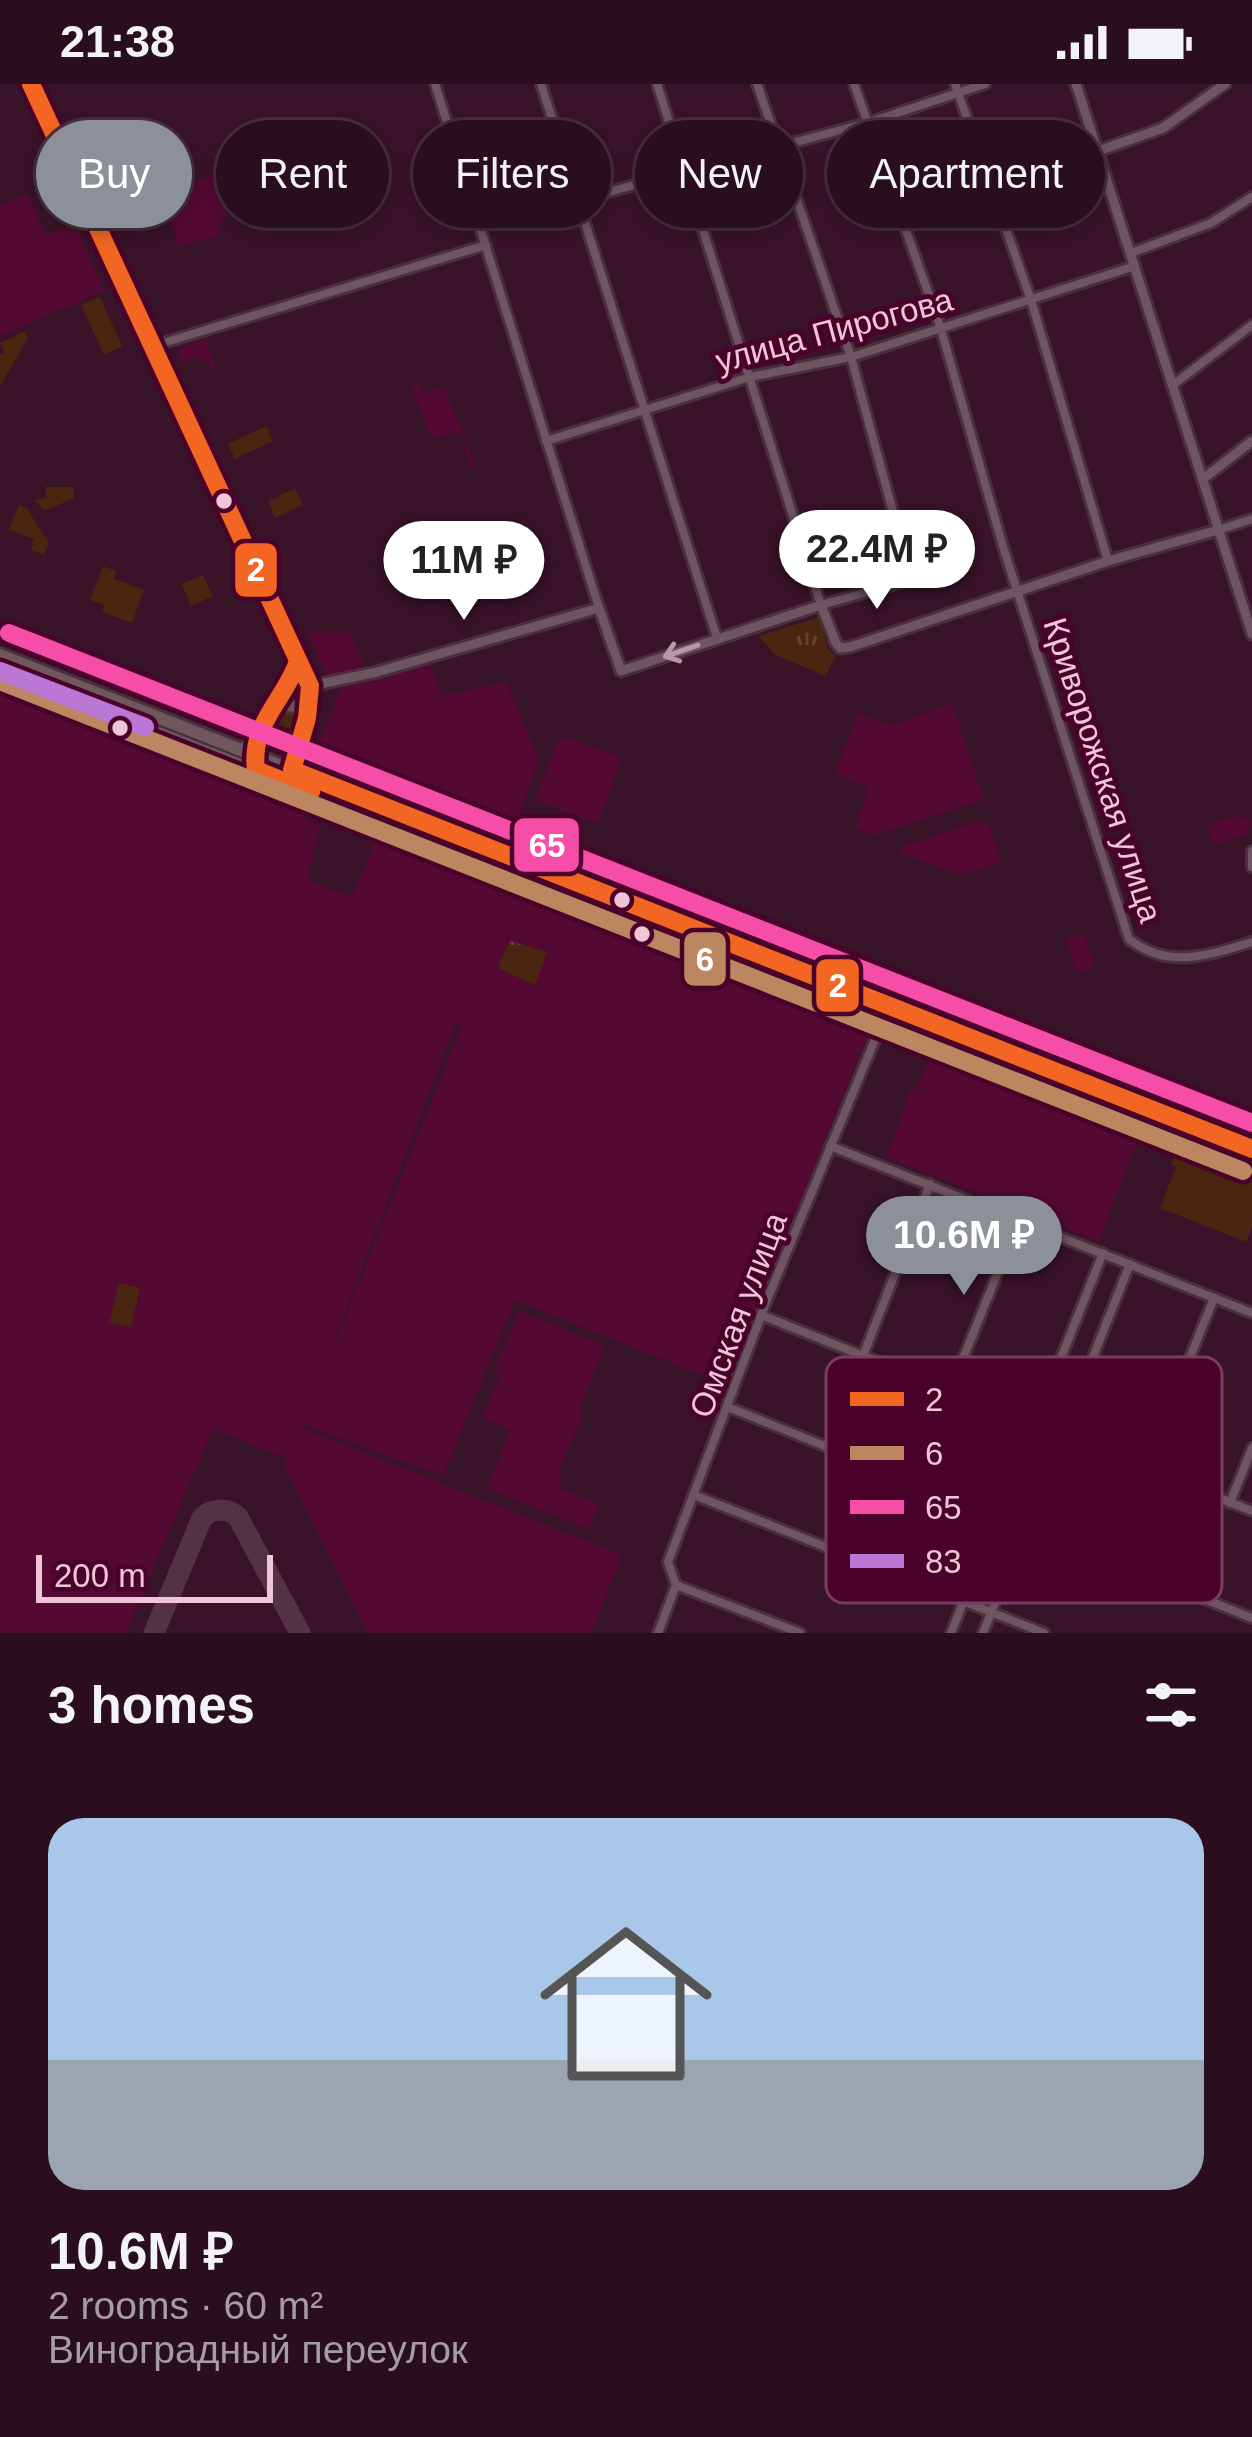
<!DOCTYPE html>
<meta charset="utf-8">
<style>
body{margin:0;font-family:Arial,sans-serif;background:#331727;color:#f1f3f6;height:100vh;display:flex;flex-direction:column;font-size:45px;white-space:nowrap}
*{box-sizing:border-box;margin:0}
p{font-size:39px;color:#a69ca4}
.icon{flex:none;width:66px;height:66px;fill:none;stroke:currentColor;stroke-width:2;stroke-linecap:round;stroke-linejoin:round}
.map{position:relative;height:1549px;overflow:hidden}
.panel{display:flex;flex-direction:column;background:#2b0e1e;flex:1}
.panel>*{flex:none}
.top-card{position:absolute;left:36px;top:36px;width:1182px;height:108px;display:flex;gap:24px}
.scale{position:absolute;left:36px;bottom:30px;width:237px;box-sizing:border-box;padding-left:12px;border:6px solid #f0c5d5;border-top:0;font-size:33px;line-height:42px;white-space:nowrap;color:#f0c5d5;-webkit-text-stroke:9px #49032a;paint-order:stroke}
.price{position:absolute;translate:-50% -102px;padding:0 27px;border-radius:42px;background:#fff;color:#222;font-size:39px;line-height:78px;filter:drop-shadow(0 3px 6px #0008)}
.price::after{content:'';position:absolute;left:50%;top:72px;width:36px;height:27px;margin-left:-18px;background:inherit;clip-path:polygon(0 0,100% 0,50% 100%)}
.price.on{background:#8c9099;color:#fff}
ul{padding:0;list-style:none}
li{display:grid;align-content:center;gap:24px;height:636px;padding:0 48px}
li span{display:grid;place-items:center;height:372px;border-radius:36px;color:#555}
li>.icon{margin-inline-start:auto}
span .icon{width:216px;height:216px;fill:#fffc;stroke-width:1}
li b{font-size:51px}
h2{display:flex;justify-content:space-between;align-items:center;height:144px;padding:0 48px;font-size:51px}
.tag{padding:0 42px;border-radius:54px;background:#2b0e1e;box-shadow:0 6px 18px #0003,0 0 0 3px #472e3c;font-size:42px;line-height:108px}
.tag.on{background:#8c9099;color:#fff}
.status{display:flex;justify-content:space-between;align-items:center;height:84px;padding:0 60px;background:#2b0e1e;direction:ltr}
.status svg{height:33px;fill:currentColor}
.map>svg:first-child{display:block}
</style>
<div class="status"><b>21:38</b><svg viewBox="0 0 49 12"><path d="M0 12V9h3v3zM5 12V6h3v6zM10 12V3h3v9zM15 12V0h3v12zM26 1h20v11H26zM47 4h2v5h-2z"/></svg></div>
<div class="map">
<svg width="1252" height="1549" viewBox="0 0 1252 1549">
<defs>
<pattern id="grass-tufts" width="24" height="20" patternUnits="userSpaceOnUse" patternTransform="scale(3)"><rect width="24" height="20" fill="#4a2510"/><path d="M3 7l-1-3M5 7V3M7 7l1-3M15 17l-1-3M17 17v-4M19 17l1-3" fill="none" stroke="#644332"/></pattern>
<pattern id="forest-firs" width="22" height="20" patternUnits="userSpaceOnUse" patternTransform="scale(3)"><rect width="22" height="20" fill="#4a2510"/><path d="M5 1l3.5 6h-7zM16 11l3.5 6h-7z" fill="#644332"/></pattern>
</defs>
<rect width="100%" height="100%" fill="#391328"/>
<g fill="#530932" fill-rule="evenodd">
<polygon points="223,88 233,131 219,136 220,150 179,163 160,110"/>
<polygon points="27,110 46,151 74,139 104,207 0,252 0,122"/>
<polygon points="206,255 216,284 211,286 208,279 194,274 182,278 176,265"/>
<polygon points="419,300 423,309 444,303 476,381 470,384 462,348 431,354 411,303"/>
<polygon points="307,548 351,548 365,583 328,593"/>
<polygon points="431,578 442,612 506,598 539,676 517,739 500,747 312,676 341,602"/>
<path d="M0,612L294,726L320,742L308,792L312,798L352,813L377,752L465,784L480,785L868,938V950L727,1301L515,1216L443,1392L302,1340V1344L622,1471L591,1549H368L284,1381L285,1374L213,1345L125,1549H0ZM456,939L462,941L336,1256L335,1254Z"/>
<polygon points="952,619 984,716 875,751 855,744 869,704 835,690 858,630 891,642"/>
<polygon points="568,654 622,673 599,739 535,716 556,660"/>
<polygon points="1239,731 1252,738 1246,751 1214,761 1208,741"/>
<polygon points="979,737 989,741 1002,778 959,791 901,769 899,764"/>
<polygon points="1084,850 1094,883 1077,889 1067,856"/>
<polygon points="931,971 1139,1053 1099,1158 887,1073 910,1005 916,1007"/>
<polygon points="519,1227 605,1262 580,1325 584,1328 560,1385 561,1405 599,1420 589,1445 487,1404 510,1345 482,1333 500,1290 493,1287"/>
</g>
<g fill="url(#grass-tufts)">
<polygon points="819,533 828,565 835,572 826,592 775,571 759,552"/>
<polygon points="510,857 547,868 535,901 500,885 499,879"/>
</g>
<polygon fill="url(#forest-firs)" points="295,629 301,639 293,664 275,665 269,654 284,630"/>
<g fill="#4a2510">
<polygon points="100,213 122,262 104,271 81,221"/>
<polygon points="25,247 28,254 0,302 0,271 4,268 0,259"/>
<polygon points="266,342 273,357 235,375 228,360"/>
<polygon points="45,403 73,403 74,414 45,427 34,416 47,414"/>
<polygon points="295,404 303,421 275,434 268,417"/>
<polygon points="19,421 27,425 49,459 44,471 31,466 34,455 9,446"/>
<polygon points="103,482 116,487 114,495 144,506 132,539 102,528 104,521 90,516"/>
<polygon points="203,491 213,512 191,522 182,500"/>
<polygon points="1176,1067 1252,1097 1252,1143 1246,1158 1160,1124 1176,1083 1171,1080"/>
<polygon points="119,1199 140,1204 131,1243 109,1238"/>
</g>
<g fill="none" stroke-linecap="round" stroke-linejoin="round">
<path stroke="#533244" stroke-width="21" d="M154,1549L202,1434C212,1424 227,1423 238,1433L300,1549"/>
<defs>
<g id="minor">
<polyline points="435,0 599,524"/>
<polyline points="541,0 717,554"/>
<polyline points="657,0 821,521 903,498 909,487 851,273 757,0"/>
<path d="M854,0L940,242L1004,466L1129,855C1168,886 1209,871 1252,858"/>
<polyline points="955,0 1031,216 1108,477"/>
<polyline points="481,142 867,39 985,0"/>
<polyline points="1131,169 1211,139 1252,113"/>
<polyline points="153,262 486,161"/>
<polyline points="1174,300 1252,241"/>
<polyline points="546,357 750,293 851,273 1135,182"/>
<polyline points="1218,446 1252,435"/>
<polyline points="1252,767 1252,783"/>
<polyline points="830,1062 1252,1229"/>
<polyline points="761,1231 1252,1427"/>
<polyline points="863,1272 930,1100"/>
<polyline points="950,1307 1019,1136"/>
<polyline points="728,1323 1252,1534"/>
<polyline points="1145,1385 1214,1214"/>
<polyline points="694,1411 1044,1549"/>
<polyline points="1230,1419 1252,1364"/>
<polyline points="676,1501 800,1549"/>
<polyline points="658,1549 676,1501 668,1478 767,1216 884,934"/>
<polyline points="951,1549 1103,1169"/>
<polyline points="983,1549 1130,1180"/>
</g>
<g id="tertiary">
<polyline points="1076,0 1252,550"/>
<polyline points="1098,67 1163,44 1225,0"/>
<polyline points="1203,395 1252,357"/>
<polyline points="310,602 377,588 599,524 621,587 821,521 836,559 840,564 850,563 1108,477 1218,446"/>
</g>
<g id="secondary">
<polyline points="31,0 310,602 307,634 292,686 285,690"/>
<polyline points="278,621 295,623 307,634"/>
<path d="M240,666C269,647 288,609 298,578"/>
</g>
<g id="primary">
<polyline points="0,571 1252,1065"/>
<polyline points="0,587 1252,1077"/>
</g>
</defs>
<use href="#minor" stroke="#4a303c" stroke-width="14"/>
<use href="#tertiary" stroke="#4a303c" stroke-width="15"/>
<use href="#secondary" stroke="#4a303c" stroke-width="16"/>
<use href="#primary" stroke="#4a303c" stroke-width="18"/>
<use href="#minor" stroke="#6f5461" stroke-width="8"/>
<use href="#tertiary" stroke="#6f5461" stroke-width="9"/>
<use href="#secondary" stroke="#6b505b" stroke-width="10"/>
<use href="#primary" stroke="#6f575d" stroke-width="12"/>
<defs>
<g id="bus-1">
<polyline points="31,0 310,602 307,634 292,686 1252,1065"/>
<path d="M298,578C283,618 250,640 256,686L311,708"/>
</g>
<polyline id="bus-2" points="0,597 1243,1087"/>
<polyline id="bus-3" points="9,549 1252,1039"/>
<polyline id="bus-4" points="0,587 145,643"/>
</defs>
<use href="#bus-1" stroke="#49032a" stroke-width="27"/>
<use href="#bus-2" stroke="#49032a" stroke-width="27"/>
<use href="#bus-3" stroke="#49032a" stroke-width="27"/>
<use href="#bus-4" stroke="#49032a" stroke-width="27"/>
<use href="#bus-1" stroke="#f26522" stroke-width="18"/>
<use href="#bus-2" stroke="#bb8660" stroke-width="18"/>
<use href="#bus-3" stroke="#f54da8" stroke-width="18"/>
<use href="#bus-4" stroke="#ba77d6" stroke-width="18"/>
</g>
<defs><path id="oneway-shaft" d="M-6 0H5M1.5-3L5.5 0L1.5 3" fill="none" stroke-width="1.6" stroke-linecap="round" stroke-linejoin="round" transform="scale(3)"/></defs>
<use stroke="#bc98a7" href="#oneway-shaft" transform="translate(681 567) rotate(161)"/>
<g fill="#f0c5d5" stroke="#49032a" stroke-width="4.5">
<circle cx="224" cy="417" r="10"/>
<circle cx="120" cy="644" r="10"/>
<circle cx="622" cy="816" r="10"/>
<circle cx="642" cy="850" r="10"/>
</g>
<g text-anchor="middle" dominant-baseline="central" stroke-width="10" stroke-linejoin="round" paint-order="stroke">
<g font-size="33" fill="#f0c5d5" stroke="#49032a">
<text transform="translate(834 246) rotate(-15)">улица Пирогова</text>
<text transform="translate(1103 686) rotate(72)">Криворожская улица</text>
<text transform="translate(738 1231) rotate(-69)">Омская улица</text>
</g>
</g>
<rect x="826" y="1273" width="396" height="246" rx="18" fill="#49032a" stroke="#7b3d5d" stroke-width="3"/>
<rect x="850" y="1308" width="54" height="14" fill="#f26522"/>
<rect x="850" y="1362" width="54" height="14" fill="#bb8660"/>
<rect x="850" y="1416" width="54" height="14" fill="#f54da8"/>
<rect x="850" y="1470" width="54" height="14" fill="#ba77d6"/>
<g font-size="33" fill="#f0c5d5">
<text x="925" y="1327">2</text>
<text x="925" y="1381">6</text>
<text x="925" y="1435">65</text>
<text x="925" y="1489">83</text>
</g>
<g stroke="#49032a" stroke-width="4.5">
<rect x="233" y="457" width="46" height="58" rx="12" fill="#f26522"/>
<rect x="512" y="732" width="69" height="58" rx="12" fill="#f54da8"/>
<rect x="682" y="846" width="46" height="58" rx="12" fill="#bb8660"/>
<rect x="814" y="873" width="47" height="57" rx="12" fill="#f26522"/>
</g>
<g font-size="33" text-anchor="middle" font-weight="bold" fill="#fff">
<text x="256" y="497">2</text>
<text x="547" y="773">65</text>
<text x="705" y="887">6</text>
<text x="838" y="913">2</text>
</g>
</svg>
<div class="scale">200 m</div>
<b class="price" style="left:877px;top:528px">22.4M ₽</b>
<b class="price" style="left:464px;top:539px">11M ₽</b>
<b class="price on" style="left:964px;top:1214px">10.6M ₽</b>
<div class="top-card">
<a class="tag on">Buy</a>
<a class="tag">Rent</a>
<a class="tag">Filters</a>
<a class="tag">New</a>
<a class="tag">Apartment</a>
</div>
</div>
<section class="panel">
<h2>3 homes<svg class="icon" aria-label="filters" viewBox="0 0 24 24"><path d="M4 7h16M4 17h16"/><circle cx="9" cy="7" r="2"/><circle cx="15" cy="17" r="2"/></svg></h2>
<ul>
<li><span style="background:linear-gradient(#a9c7e8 65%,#9aa5b1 0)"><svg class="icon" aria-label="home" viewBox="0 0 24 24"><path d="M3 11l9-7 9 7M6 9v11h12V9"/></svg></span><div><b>10.6M ₽</b><p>2 rooms · 60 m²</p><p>Виноградный переулок</p></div></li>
</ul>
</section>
